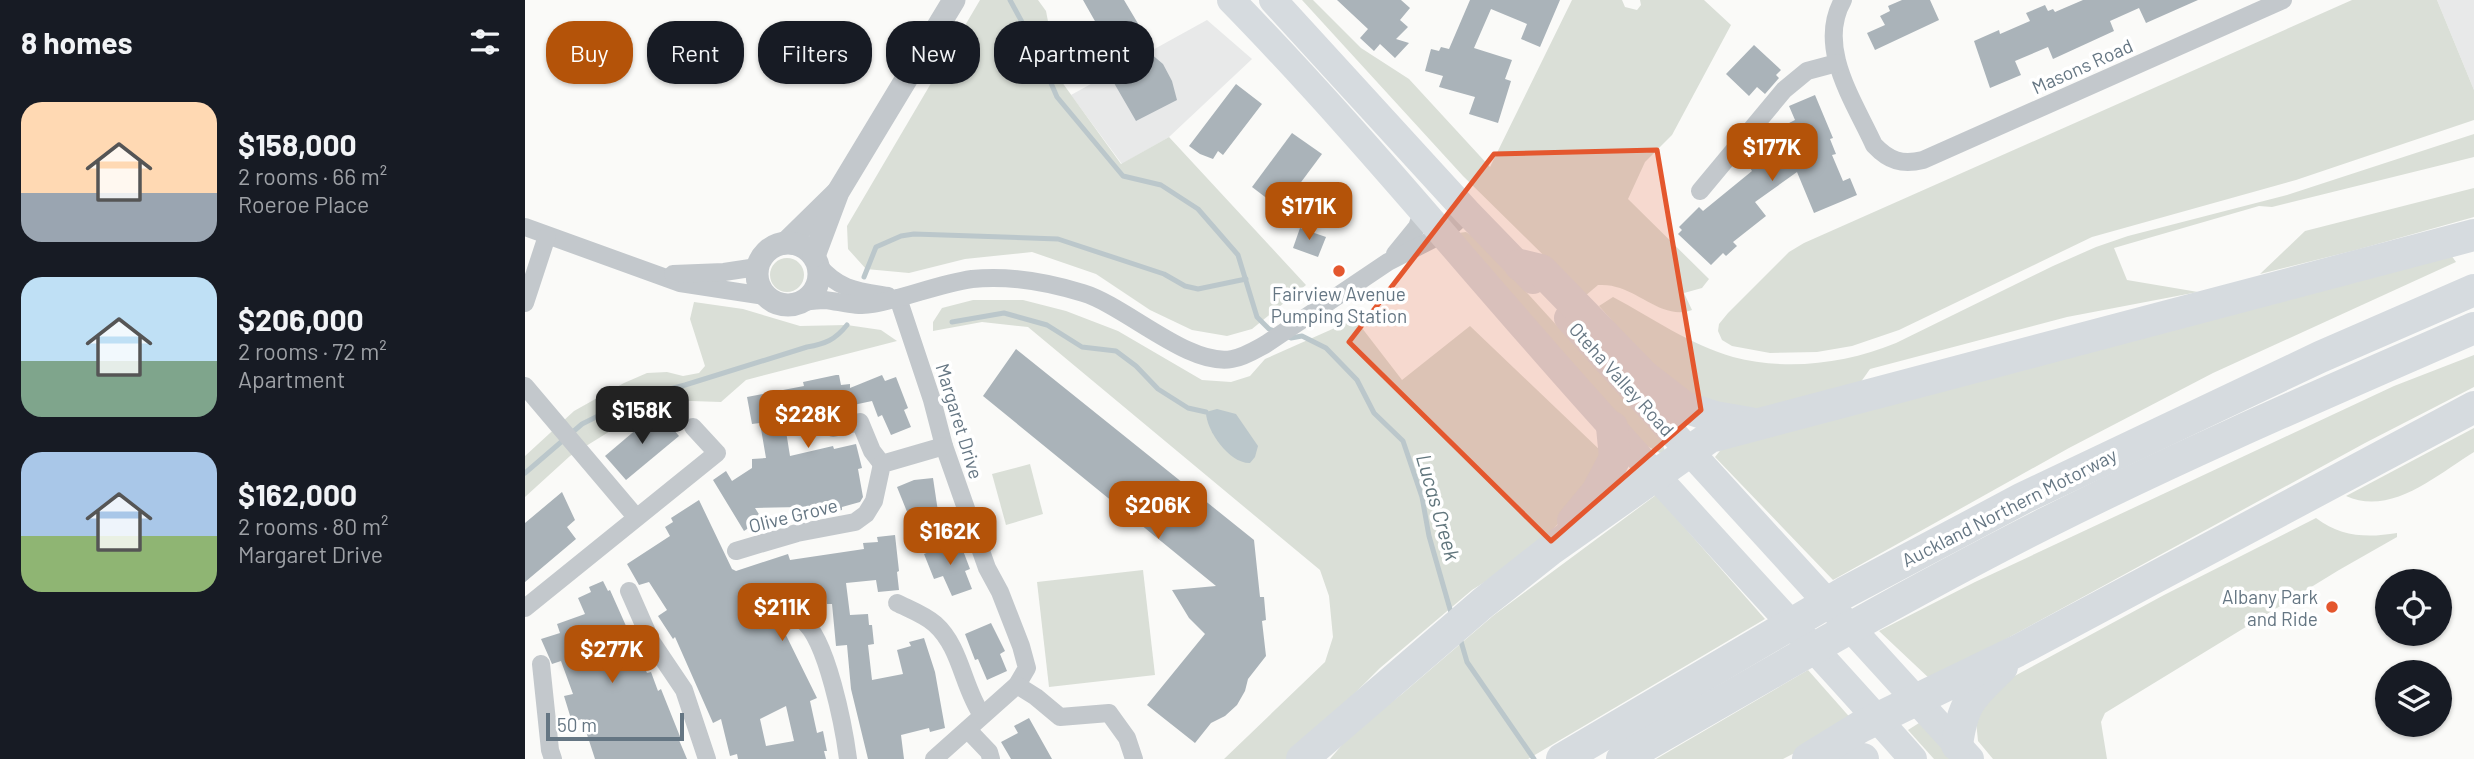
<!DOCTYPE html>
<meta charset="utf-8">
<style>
body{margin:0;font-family:Barlow,sans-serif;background:#242831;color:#f1f3f6;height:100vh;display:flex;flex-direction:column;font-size:26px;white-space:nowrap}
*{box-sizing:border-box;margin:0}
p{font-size:23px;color:#9ea1a6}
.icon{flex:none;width:38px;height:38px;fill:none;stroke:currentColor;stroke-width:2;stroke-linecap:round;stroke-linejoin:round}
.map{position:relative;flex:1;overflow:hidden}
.details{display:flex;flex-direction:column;background:#171b24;width:525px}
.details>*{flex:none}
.banner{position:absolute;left:21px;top:21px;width:665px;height:63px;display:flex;gap:14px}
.fabs{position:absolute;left:1850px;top:569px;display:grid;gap:14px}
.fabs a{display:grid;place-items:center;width:77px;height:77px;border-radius:50%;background:#171b24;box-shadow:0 2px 5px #0004;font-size:35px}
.scale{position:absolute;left:21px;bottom:18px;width:138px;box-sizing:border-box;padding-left:7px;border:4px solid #657683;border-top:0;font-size:19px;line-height:24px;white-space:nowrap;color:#657683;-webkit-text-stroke:5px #fff;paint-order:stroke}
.price{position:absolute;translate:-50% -60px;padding:0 16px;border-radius:14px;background:#b45309;color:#fff;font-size:23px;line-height:46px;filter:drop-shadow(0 2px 4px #0008)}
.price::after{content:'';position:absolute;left:50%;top:42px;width:21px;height:16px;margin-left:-10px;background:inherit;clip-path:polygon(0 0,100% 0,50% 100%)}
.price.on{background:#222;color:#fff}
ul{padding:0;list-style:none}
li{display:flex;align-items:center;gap:21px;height:175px;padding:0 21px}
li span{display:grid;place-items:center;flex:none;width:196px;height:140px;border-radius:21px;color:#555}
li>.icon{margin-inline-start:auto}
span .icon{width:84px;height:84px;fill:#fffc;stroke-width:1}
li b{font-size:30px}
h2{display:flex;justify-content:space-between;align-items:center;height:84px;padding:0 21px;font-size:30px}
.tag{padding:0 24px;border-radius:28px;background:#171b24;box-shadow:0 2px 5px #0004;font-size:24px;line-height:63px}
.tag.on{background:#b45309;color:#fff}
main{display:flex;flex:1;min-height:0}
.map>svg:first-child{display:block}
</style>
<main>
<section class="details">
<h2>8 homes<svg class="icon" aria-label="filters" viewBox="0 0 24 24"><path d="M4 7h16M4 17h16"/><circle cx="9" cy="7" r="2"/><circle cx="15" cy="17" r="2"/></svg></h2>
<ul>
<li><span style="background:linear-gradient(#ffd9b3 65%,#9aa5b1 0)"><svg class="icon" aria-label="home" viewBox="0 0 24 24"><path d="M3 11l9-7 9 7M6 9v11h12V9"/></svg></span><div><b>$158,000</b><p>2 rooms · 66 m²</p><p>Roeroe Place</p></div></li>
<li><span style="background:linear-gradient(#bfe0f5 60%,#7fa58c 0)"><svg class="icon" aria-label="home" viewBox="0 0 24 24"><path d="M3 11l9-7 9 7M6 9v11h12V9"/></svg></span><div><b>$206,000</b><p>2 rooms · 72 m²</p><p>Apartment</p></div></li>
<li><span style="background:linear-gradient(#a9c7e8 60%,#8fb573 0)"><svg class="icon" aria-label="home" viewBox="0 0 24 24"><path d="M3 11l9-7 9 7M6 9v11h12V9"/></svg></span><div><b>$162,000</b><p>2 rooms · 80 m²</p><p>Margaret Drive</p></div></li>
</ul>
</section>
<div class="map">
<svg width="1949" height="759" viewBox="0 0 1949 759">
<rect width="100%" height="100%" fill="#fafaf8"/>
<g fill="#e8e9e9">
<polygon points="1912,0 1949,0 1949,90"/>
<polygon points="682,20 727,59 644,137 597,164 546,95"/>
</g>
<g fill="#dadfd7">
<polygon points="455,0 513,0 521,11 534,78 596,164 644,137 781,285 727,329 702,336 667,330 625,310 571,274 507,252 440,259 384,273 341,269 323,249 322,226"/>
<path d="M777,0H788L836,48L884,79L965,167L1047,0H1097L1100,7L1112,10L1116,5L1115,0H1179L1206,25L1147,135L1120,162L1103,199L1184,279L1177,288L1159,293L1167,310C1140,320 1116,293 1091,287C1085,285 1079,285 1073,285L1060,296L938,176Z"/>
<polygon points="1827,0 1912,0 1949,90 1949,120 1771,180 1567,237 1374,330 1327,346 1292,352 1245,353 1207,346 1197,340 1193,331 1194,324 1203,313 1264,252 1279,243"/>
<path d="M1949,134V157L1747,207L1734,206L1589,248L1602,280L1673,292L1542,317L1345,369L1333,386L1231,410L1215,411L1156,391L1129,368L1074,306L1088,297C1127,318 1166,345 1208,357C1262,371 1320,364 1371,343L1528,266L1571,247L1603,236L1762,195Z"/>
<polygon points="1949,188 1949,217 1831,250 1735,274 1780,231"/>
<polygon points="941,232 955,241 1136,440 1140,451 1135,453 1118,444 933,233"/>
<polygon points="1926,255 1931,262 1688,373 1544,448 1308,580 1190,457 1198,447"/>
<circle cx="262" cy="275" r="17"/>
<polygon points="448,300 498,300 541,311 593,331 677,380 706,382 725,376 740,359 830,319 877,380 945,326 1077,452 1063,490 1031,526 993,561 947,590 855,668 764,759 699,759 800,662 808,637 804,596 795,570 503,327 457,322 408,331 408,322 417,308"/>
<polygon points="169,302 218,309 275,326 322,325 356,330 372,341 221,380 196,402 136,400 117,408 103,420 45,456 0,497 0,456 49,411 99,383 122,373 142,372 158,376 174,373 180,366 165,319"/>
<polygon points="1949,355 1949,387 1840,443 1406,680 1354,631 1450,582 1869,386"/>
<path d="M1949,428V452C1913,474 1866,517 1821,496Z"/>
<polygon points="505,464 518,514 481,525 467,474"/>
<polygon points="1131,495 1240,619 1003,759 805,759 829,731 877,694 969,615"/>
<path d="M1791,518C1816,537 1842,538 1872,533V537L1814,570L1580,713L1576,722L1582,759H1468L1453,741L1451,721L1461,700L1484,679L1639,595Z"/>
<polygon points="618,570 630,675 524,687 512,582"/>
<polygon points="1283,670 1329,722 1258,759 1131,759"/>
<polygon points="1394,723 1432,759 1409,759 1383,730"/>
</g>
<path fill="#bbc7cb" d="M692,409L711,414L733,446L730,457L725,463C705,464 681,431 681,412Z"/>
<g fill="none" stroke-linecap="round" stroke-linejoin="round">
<g stroke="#bbc7cb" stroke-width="5">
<polyline points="485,0 510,46 532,97 598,176 636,185 673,209 713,255 732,317 744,329 752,332"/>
<polyline points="339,277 351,247 376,236 389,234 533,239 639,274 660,286 673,289 721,279"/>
<polyline points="427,322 479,313 522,325 557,347 591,351 611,366 633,389 663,408 681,412"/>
<polyline points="761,336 766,338 777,336 801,348 832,380 849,413 878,441 897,497 904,536 927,616"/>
<path d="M0,473L57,424L107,399L160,385L282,347C300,344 310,340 322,325"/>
<polyline points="935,638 942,662 1009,759"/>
</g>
</g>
<g fill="#aab3b9" fill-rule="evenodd">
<polygon points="558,0 599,0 621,37 612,42 638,64 647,81 652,100 611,121 589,83 601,76"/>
<polygon points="812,0 876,0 885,8 875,20 883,27 871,39 884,43 870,58 855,44 849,51 835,38 843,29"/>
<polygon points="945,0 1035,0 1015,47 996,39 1002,24 966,9 949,48 987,60 980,79 986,81 973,123 944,114 950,97 914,87 918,76 900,71 906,49 914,51 916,47 924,49"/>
<polygon points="1377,0 1405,0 1414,20 1350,50 1342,33 1360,25 1355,16 1365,11 1363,6"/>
<polygon points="1558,0 1673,0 1621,23 1614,8 1585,21 1589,31 1528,59 1523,47 1490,61 1496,75 1465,88 1449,41 1474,30 1475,34 1505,21 1501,13 1520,5 1523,11 1528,9 1530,12"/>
<polygon points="1229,45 1256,70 1251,75 1254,78 1240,94 1232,87 1224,96 1201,74"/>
<polygon points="711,84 737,104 698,155 693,151 688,159 675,154 664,146"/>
<polygon points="1290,95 1308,138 1305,139 1311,154 1307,155 1318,181 1325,178 1332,195 1289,213 1272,172 1230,202 1241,216 1208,242 1212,246 1201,256 1198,253 1186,265 1153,234 1157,230 1154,227 1174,207 1178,211 1227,171 1220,160 1266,126 1264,123 1270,120 1264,106"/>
<polygon points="767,133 797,154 756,209 727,187"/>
<polygon points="775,228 801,237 793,257 768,248"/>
<polygon points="491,349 729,540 735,597 739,597 741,620 737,621 741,656 723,679 720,691 712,705 700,716 686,723 670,743 622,705 680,634 664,618 647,590 691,586 458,396"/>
<polygon points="311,375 314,375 316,385 325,384 325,388 357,375 360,381 371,377 383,408 379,410 386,427 366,435 357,415 353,417 347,401 305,410 306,415 260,425 265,456 308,446 309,449 331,444 337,468 333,469 338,497 335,502 317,507 317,510 278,519 275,507 230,508 237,519 219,531 188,480 201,471 207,481 227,468 227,459 241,458 235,423 227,424 222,397 279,386 278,382"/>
<polygon points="133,411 154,436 101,480 80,456"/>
<polygon points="408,478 415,525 389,529 372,487 389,480"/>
<polygon points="37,492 50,520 42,527 51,539 0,582 0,523"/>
<path d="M174,500L207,569L211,571L263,554L265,560L339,549L338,543L353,542L352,537L370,535L374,571L372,572L374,590L353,592L351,580L321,583L325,615L343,614L344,625H347L349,644L343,645L347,680L378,674L372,650L386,646L384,642L399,638L410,672L420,728L405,732L404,728L376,735L379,759H343L326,689L322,645L311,646L307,604H302L301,596L271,604L255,600L247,606L246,613L248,618L255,623L292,698L285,701L292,733L298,731L302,751H299L301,759H213L212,754L205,756L196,719L188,723L150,637L148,639L133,616L142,610L124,582L114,585L102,564L145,536L140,527L148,522L146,518ZM261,706L269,741L241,746L235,719Z"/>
<polygon points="434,540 445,569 440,571 447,589 427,596 418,576 409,579 399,554"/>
<polygon points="78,581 83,591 85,590 122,673 126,672 133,691 136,689 156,739 154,740 162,759 70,759 57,719 47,722 39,696 48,694 36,661 27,664 16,639 35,633 32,624 60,614 53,598 66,592 64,587"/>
<polygon points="466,623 480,651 475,654 482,671 462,680 453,659 450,660 440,634"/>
<polygon points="504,718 527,759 486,759 476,742 493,733 489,726"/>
</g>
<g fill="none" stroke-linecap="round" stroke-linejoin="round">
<g stroke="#c3c8cc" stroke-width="18">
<path d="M1318,0C1291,47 1329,101 1349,145C1364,161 1377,165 1398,160L1758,0"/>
<polyline points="1175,191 1259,90 1282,71 1312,63"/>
<polyline points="0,227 155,283 240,296"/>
<polyline points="870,254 892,227 898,210"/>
<path d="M293,265C314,290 332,291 363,296"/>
<polyline points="148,274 199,272 232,267"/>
<polyline points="373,298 407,400 419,446 462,568 475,592 496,646 502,668 492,685 409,759"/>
<path d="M279,302C286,301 293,300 300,300C317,302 331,307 348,304C381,298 413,284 447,279C484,275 522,282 558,293C601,306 664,367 707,359C719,357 730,350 741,344L863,262L918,234L942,212"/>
<polyline points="0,303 22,236"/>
<polyline points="0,386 111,517"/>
<polyline points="308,428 335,422 347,451 357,464"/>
<polyline points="211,551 272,533 330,522 341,514 349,501 357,464 419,446"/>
<polyline points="104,591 126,641 159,690 182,759"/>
<path d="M372,603C384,609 400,615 410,624C436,647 438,688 457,715"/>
<polyline points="0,608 192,453 168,427"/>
<path d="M257,611C263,614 271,616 277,620C302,638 319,728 323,759"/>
<polyline points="16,664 25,750 28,759"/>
<polyline points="492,685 511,697 535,717 584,713 602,738 609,759"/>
<polyline points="443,730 464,752 466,759"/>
</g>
<g stroke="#c3c8cc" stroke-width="23">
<polyline points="262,242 312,193"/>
<circle cx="263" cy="274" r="31"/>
<polyline points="289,256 313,192 429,0"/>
</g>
<g stroke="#d6dbdf" stroke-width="28">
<path d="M706,0C839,136 958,285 1086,426C1186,538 1289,647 1388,759"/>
<polyline points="748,0 942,212 1008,280"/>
<polyline points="1043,318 1445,759"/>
</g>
<g stroke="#d6dbdf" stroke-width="32">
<polyline points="995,265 1016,270 1119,376 1159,407 1190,417 1225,423"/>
<polyline points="1048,521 1072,492 1090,458 1087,427"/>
<path d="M1432,745C1438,702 1446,697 1477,667"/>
<polyline points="1288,757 1338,759"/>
<polyline points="777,759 958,603 1025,550 1185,437 1949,235"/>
<polyline points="1037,759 1319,593 1498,498 1795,357 1949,290"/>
<path d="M1097,759C1237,678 1375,597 1519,524C1660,453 1805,391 1949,328"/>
<polyline points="1283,759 1335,727 1492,651 1949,407"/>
</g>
</g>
<path fill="#e4572e" fill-opacity="0.2" stroke="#e4572e" stroke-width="5" stroke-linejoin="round" d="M1132,150L1176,410L1026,541L824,342L969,154Z"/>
<g fill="#e4572e" stroke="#fff" stroke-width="2.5">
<circle cx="814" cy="271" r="7"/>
<circle cx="1807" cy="607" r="7"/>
</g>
<g text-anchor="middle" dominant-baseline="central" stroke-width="7" stroke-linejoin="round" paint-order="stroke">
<g font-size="19" fill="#657683" stroke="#fff">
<text transform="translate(1557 66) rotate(-24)">Masons Road</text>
<text transform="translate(1097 379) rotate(48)">Oteha Valley Road</text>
<text transform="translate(435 421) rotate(73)">Margaret Drive</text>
<text transform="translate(1484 507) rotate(-27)">Auckland Northern Motorway</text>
<text transform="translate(268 515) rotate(-14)">Olive Grove</text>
</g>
<g font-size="19" fill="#657683" stroke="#fff">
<text x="814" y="293">Fairview Avenue<tspan x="814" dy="22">Pumping Station</tspan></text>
<text x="1793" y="596" text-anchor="end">Albany Park<tspan x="1793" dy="22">and Ride</tspan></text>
</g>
<g font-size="21" font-style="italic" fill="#60757c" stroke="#fff">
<text transform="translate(914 507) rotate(74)">Lucas Creek</text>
</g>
</g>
</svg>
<div class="fabs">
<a><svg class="icon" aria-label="locate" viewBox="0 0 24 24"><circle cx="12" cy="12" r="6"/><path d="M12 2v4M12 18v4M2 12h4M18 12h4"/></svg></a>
<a><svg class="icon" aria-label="layers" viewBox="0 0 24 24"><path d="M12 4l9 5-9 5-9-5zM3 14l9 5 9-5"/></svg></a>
</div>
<div class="scale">50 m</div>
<b class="price" style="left:1247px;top:183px">$177K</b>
<b class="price" style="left:784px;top:242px">$171K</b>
<b class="price on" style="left:117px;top:446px">$158K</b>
<b class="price" style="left:283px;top:450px">$228K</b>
<b class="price" style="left:633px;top:541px">$206K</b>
<b class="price" style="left:425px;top:567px">$162K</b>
<b class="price" style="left:257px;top:643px">$211K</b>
<b class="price" style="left:87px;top:685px">$277K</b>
<div class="banner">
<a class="tag on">Buy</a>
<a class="tag">Rent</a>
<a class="tag">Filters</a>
<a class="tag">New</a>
<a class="tag">Apartment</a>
</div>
</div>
</main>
